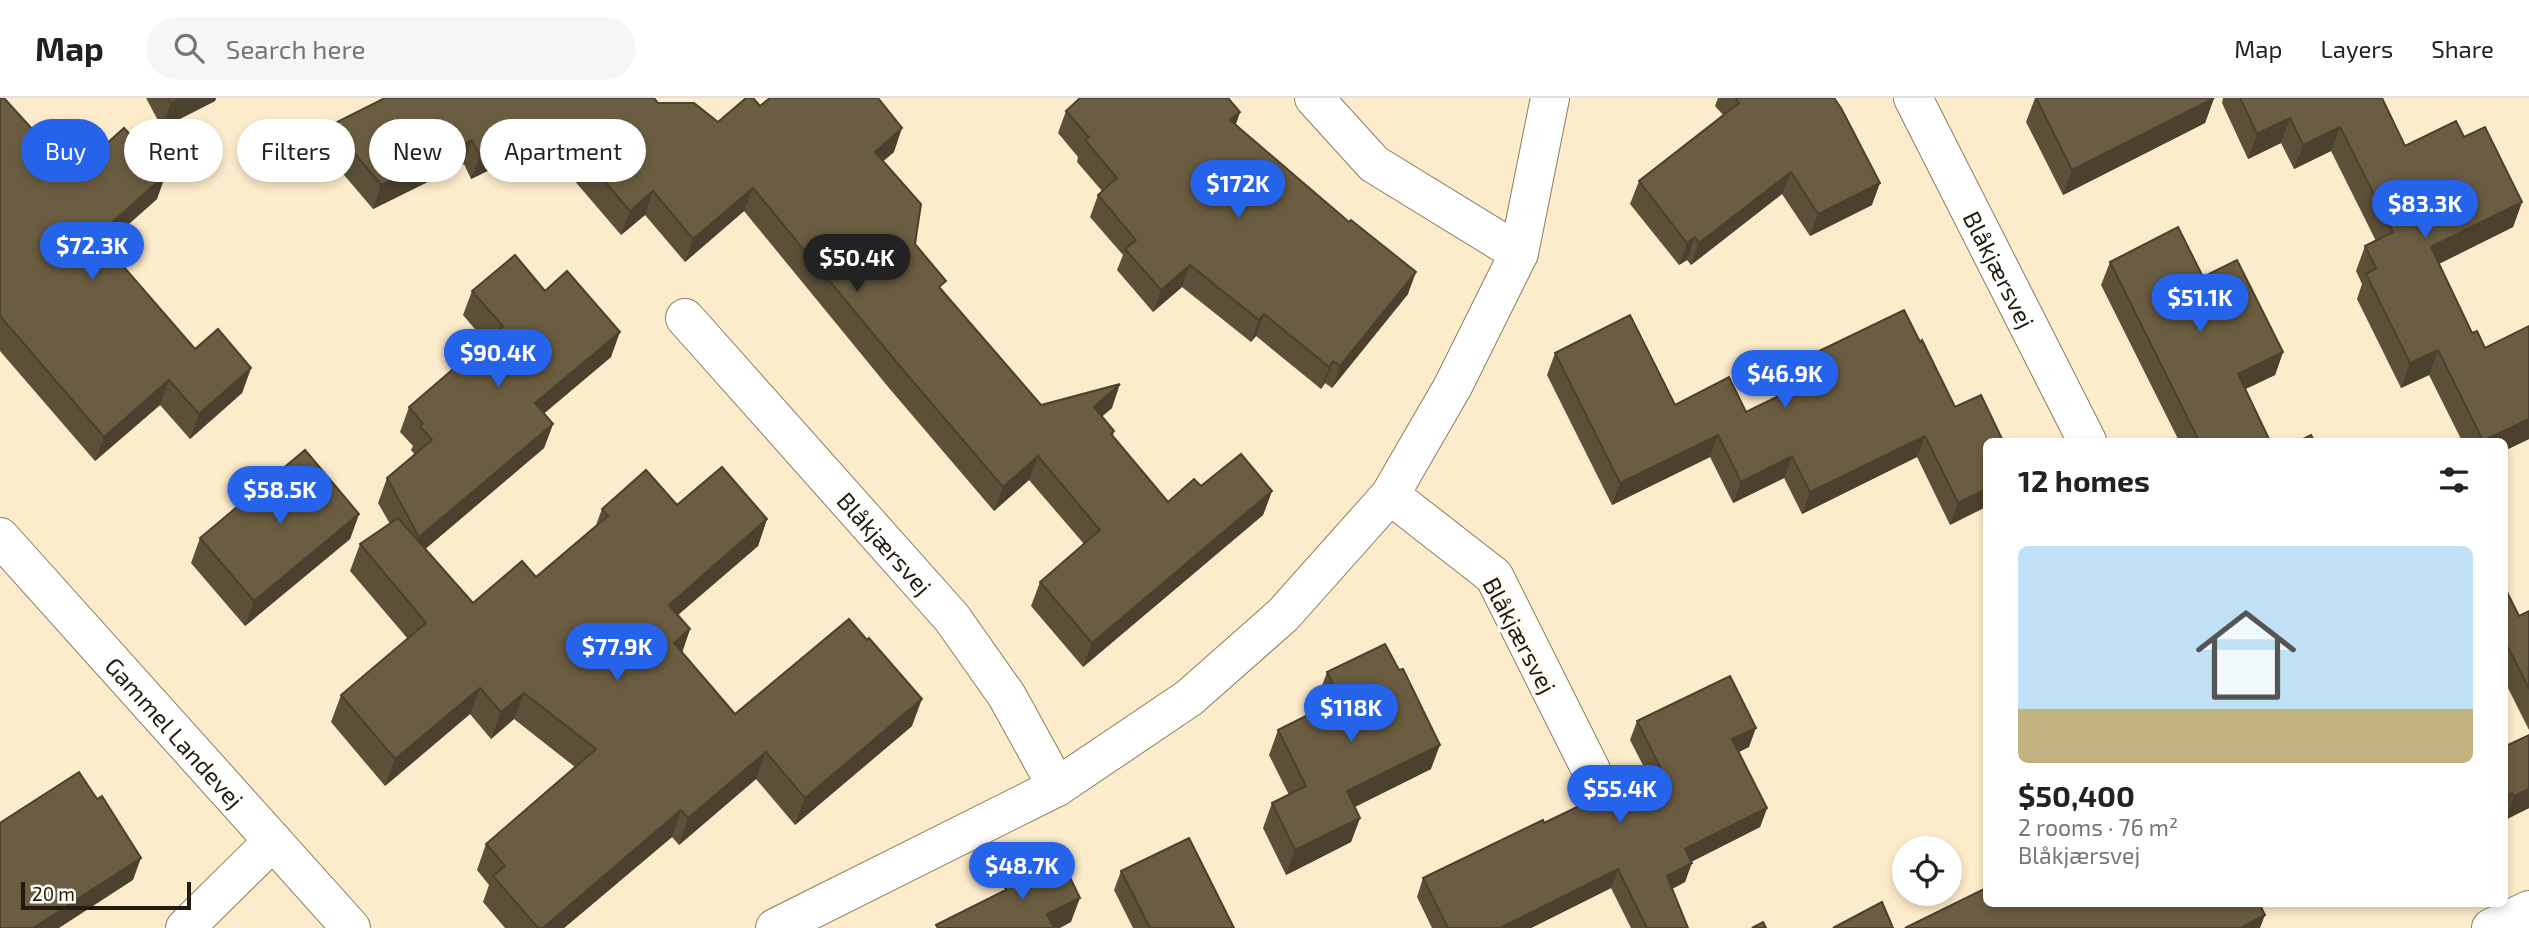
<!DOCTYPE html>
<meta charset="utf-8">
<style>
body{margin:0;font-family:"Exo 2",sans-serif;background:#f6f6f6;color:#222;height:100vh;display:flex;flex-direction:column;font-size:26px;white-space:nowrap}
*{box-sizing:border-box;margin:0}
p{font-size:23px;color:#767676}
.icon{flex:none;width:38px;height:38px;fill:none;stroke:currentColor;stroke-width:2;stroke-linecap:round;stroke-linejoin:round}
.map{position:relative;flex:1;overflow:hidden}
.drawer{position:absolute;left:1983px;top:340px;width:525px;height:469px;display:flex;flex-direction:column;background:#fff;border-radius:10px;box-shadow:0 4px 10px #0003}
.drawer>*{flex:none}
.top-card{position:absolute;left:21px;top:21px;width:665px;height:63px;display:flex;gap:14px}
.controls{position:absolute;left:1892px;top:738px;display:grid;gap:14px}
.controls a{display:grid;place-items:center;width:70px;height:70px;border-radius:50%;background:#fff;box-shadow:0 4px 10px #0003;font-size:35px}
.scale{position:absolute;left:21px;bottom:18px;width:170px;box-sizing:border-box;padding-left:7px;border:4px solid #221c10;border-top:0;font-size:19px;line-height:24px;white-space:nowrap;color:#221c10;-webkit-text-stroke:5px #fefbf4;paint-order:stroke}
.price{position:absolute;translate:-50% -60px;padding:0 16px;border-radius:24px;background:#2563eb;color:#fff;font-size:23px;line-height:46px;filter:drop-shadow(0 2px 4px #0008)}
.price::after{content:'';position:absolute;left:50%;top:42px;width:21px;height:16px;margin-left:-10px;background:inherit;clip-path:polygon(0 0,100% 0,50% 100%)}
.price.active{background:#222;color:#fff}
ul{padding:0;list-style:none}
li{display:grid;align-content:center;gap:14px;height:371px;padding:0 35px}
li+li{border-top:2px solid #e0e0e0}
li span{display:grid;place-items:center;height:217px;border-radius:10px;color:#555}
li>.icon{margin-inline-start:auto}
span .icon{width:126px;height:126px;fill:#fffc;stroke-width:1}
li b{font-size:30px}
h2{display:flex;justify-content:space-between;align-items:center;height:84px;padding:0 35px;font-size:30px}
.chip{padding:0 24px;border-radius:32px;background:#fff;box-shadow:0 4px 10px #0003;font-size:24px;line-height:63px}
.chip.active{background:#2563eb;color:#fff}
header{display:flex;align-items:center;gap:42px;box-sizing:border-box;height:98px;padding:0 35px;background:#fff;border-bottom:2px solid #e0e0e0}
header strong{font-size:33px}
nav{display:flex;gap:38px;margin-inline-start:auto;font-size:24px}
.search{width:490px;height:63px;background:#f6f6f6;display:flex;align-items:center;gap:18px;box-sizing:border-box;padding:0 24px;border-radius:38px;color:#767676;font-size:26px}
.map>svg:first-child{display:block}
</style>
<header>
<strong>Map</strong>
<div class="search"><svg class="icon" aria-label="search" viewBox="0 0 24 24"><circle cx="10" cy="10" r="6"/><path d="M15 15l6 6"/></svg>Search here</div>
<nav><a>Map</a><a>Layers</a><a>Share</a></nav>
</header>
<div class="map">
<svg width="2529" height="830" viewBox="0 0 2529 830">
<rect width="100%" height="100%" fill="#fdeccb"/>
<g fill="none" stroke-linecap="round" stroke-linejoin="round">
<defs>
<g id="minor">
<polyline points="1314,0 1374,66 1519,155"/>
<path id="s1" d="M1913,0L2087,343"/>
<path id="s2" d="M685,220L952,520L1007,598L1057,689"/>
<polyline points="1390,397 1494,478 1591,672"/>
<polyline points="185,830 273,743"/>
<polyline points="775,830 1057,689 1189,600 1283,517 1390,397 1453,288 1519,155 1550,0"/>
<polyline points="2491,830 2529,812"/>
</g>
<g id="tertiary">
<path id="s3" d="M0,439L351,830"/>
</g>
</defs>
<use href="#minor" stroke="#8c7d5f" stroke-width="40"/>
<use href="#tertiary" stroke="#8c7d5f" stroke-width="40"/>
<use href="#minor" stroke="#fff" stroke-width="38"/>
<use href="#tertiary" stroke="#fff" stroke-width="38"/>
</g>
<g fill="#5c5038">
<polygon points="0,0 73,76 157,101 105,147 195,251 251,270 242,295 190,341 160,307 95,363 0,253"/>
<polygon points="146,0 216,0 215,3 162,30"/>
<polygon points="1718,0 1834,0 1872,107 1810,138 1782,96 1691,167 1687,162 1679,167 1630,106 1639,83 1723,17 1715,8"/>
<polygon points="2035,0 2214,0 2205,25 2063,97 2026,24"/>
<polygon points="2223,0 2382,0 2405,48 2464,39 2522,104 2513,129 2439,166 2472,235 2485,250 2529,228 2529,341 2504,353 2504,343 2462,343 2429,277 2401,290 2357,201 2362,186 2356,173 2365,148 2376,143 2331,53 2294,71 2281,45 2248,61 2222,5"/>
<polygon points="658,5 718,24 760,8 894,54 883,63 915,146 942,192 1041,307 1112,310 1102,318 1114,333 1113,338 1168,404 1201,388 1272,393 1263,417 1083,569 1031,508 1040,484 1084,446 1029,382 994,413 889,290 744,113 685,164 645,117 621,137 543,46 471,81 464,66 373,111 322,51 331,27"/>
<polygon points="1066,13 1240,14 1236,26 1408,196 1332,290 1325,285 1321,291 1256,238 1251,244 1182,189 1153,214 1117,172 1123,157 1090,119 1098,97 1102,93 1077,64 1078,59 1058,35"/>
<polygon points="2110,164 2203,179 2283,254 2275,277 2245,291 2270,343 2179,343 2101,187"/>
<polygon points="472,193 545,193 611,259 544,315 553,326 544,350 425,451 473,505 536,479 596,427 602,411 677,407 767,421 758,448 678,517 690,531 682,554 735,616 912,628 795,727 756,681 679,747 672,739 564,830 505,830 483,804 489,787 477,772 486,746 575,669 514,621 491,641 470,616 385,688 331,624 341,597 408,541 350,473 360,446 390,426 378,405 387,380 415,357 411,352 413,348 400,334 409,309 485,243 463,217"/>
<polygon points="1920,244 1955,309 2003,343 1950,427 1917,359 1802,416 1784,380 1733,405 1710,359 1612,407 1547,277 1555,255 1675,307 1746,314 1812,282 1809,276 1817,254"/>
<polygon points="359,416 350,441 245,528 191,465 200,440"/>
<polygon points="2504,488 2519,518 2529,513 2529,632 2504,582"/>
<polygon points="1327,574 1431,671 1355,709 1360,720 1351,744 1286,777 1263,730 1272,705 1289,697 1269,657 1278,632 1323,610 1318,599"/>
<polygon points="1637,623 1749,649 1739,654 1767,710 1760,729 1691,764 1685,784 1672,791 1688,830 1631,830 1611,790 1531,830 1432,830 1417,799 1423,780 1544,725 1647,675 1630,642"/>
<polygon points="2504,649 2529,710 2505,722 2504,720"/>
<polygon points="1121,773 1234,830 1133,830 1114,792"/>
</g>
<g fill="#4b412e">
<polygon points="182,0 216,0 215,3 162,30 171,5"/>
<polygon points="2214,0 2205,25 2063,97 2072,72"/>
<polygon points="1240,14 1232,36 1230,22"/>
<polygon points="2290,20 2281,45 2248,61 2257,36"/>
<polygon points="552,22 543,46 471,81 480,58"/>
<polygon points="2340,29 2331,53 2294,71 2303,47"/>
<polygon points="902,30 894,54 867,77 875,54"/>
<polygon points="472,42 464,66 373,111 381,87"/>
<polygon points="1791,74 1782,96 1691,167 1699,145"/>
<polygon points="166,76 157,101 88,162 97,138"/>
<polygon points="1880,85 1872,107 1810,138 1818,116"/>
<polygon points="753,90 744,113 685,164 693,141"/>
<polygon points="653,93 645,117 621,137 630,113"/>
<polygon points="2522,104 2513,129 2422,174 2431,149"/>
<polygon points="1695,139 1687,162 1679,167 1687,145"/>
<polygon points="1190,167 1182,189 1153,214 1161,192"/>
<polygon points="1416,174 1408,196 1332,290 1340,268"/>
<polygon points="1264,216 1256,238 1251,244 1259,222"/>
<polygon points="620,234 611,259 527,330 535,305"/>
<polygon points="2438,252 2429,277 2401,290 2410,265"/>
<polygon points="2283,254 2275,277 2229,299 2238,276"/>
<polygon points="1333,263 1325,285 1321,291 1329,269"/>
<polygon points="251,270 242,295 190,341 199,316"/>
<polygon points="169,282 160,307 95,363 104,339"/>
<polygon points="1120,286 1112,310 1085,333 1094,309"/>
<polygon points="2529,321 2529,341 2504,353 2504,343 2483,343"/>
<polygon points="553,326 544,350 410,464 419,439"/>
<polygon points="1718,337 1710,359 1612,407 1620,385"/>
<polygon points="1925,338 1917,359 1802,416 1810,394"/>
<polygon points="1038,358 1029,382 994,413 1003,389"/>
<polygon points="1792,358 1784,380 1733,405 1741,384"/>
<polygon points="1986,391 1986,409 1950,427 1958,405"/>
<polygon points="1272,393 1263,417 1083,569 1092,545"/>
<polygon points="359,416 350,441 245,528 254,503"/>
<polygon points="767,421 758,448 659,533 669,507"/>
<polygon points="690,531 681,558 674,545"/>
<polygon points="480,590 470,616 385,688 395,661"/>
<polygon points="524,595 514,621 491,641 501,614"/>
<polygon points="922,601 912,628 795,727 805,700"/>
<polygon points="1756,630 1749,649 1726,660 1732,641"/>
<polygon points="1440,647 1431,671 1338,717 1347,693"/>
<polygon points="766,654 756,681 679,747 688,720"/>
<polygon points="2529,691 2529,710 2505,722 2514,698"/>
<polygon points="2512,695 2504,717 2504,699"/>
<polygon points="1767,710 1760,729 1679,770 1685,751"/>
<polygon points="681,712 672,739 564,830 543,830"/>
<polygon points="1360,720 1351,744 1286,777 1295,752"/>
<polygon points="141,760 133,782 59,830 33,830"/>
<polygon points="1692,765 1685,784 1660,797 1667,778"/>
<polygon points="1618,771 1611,790 1531,830 1500,830"/>
<polygon points="1080,800 1071,824 1060,830 1042,830 1047,816"/>
<polygon points="2265,817 2260,830 2240,830"/>
</g>
<g fill="#6b5d41" stroke="#4b412e" stroke-width="2">
<polygon points="0,0 4,0 73,76 124,30 166,76 97,138 195,251 218,231 251,270 199,316 169,282 104,339 0,218"/>
<polygon points="168,0 182,0 171,5"/>
<polygon points="385,0 654,0 658,5 694,5 718,24 746,0 753,0 760,8 770,0 878,0 902,30 875,54 921,106 915,146 946,183 939,189 1041,307 1120,286 1094,309 1114,333 1111,336 1168,404 1194,381 1201,388 1241,356 1272,393 1092,545 1040,484 1100,432 1038,358 1003,389 898,266 753,90 693,141 653,93 630,113 552,22 480,58 472,42 381,87 331,27"/>
<polygon points="1080,0 1228,0 1240,14 1230,22 1349,124 1351,122 1416,174 1340,268 1333,263 1329,269 1264,216 1259,222 1190,167 1161,192 1125,151 1136,142 1098,97 1117,80 1085,42 1089,39 1066,13"/>
<polygon points="1735,0 1834,0 1841,10 1880,85 1818,116 1791,74 1699,145 1695,139 1687,145 1639,83 1739,5"/>
<polygon points="2036,0 2214,0 2072,72"/>
<polygon points="2240,0 2382,0 2405,48 2456,23 2464,39 2485,29 2522,104 2431,149 2472,235 2477,233 2485,250 2529,228 2529,321 2483,343 2438,252 2410,265 2366,176 2376,170 2365,148 2393,134 2340,29 2303,47 2290,20 2257,36"/>
<polygon points="2178,129 2203,179 2237,162 2283,254 2238,276 2270,343 2188,343 2197,339 2110,164"/>
<polygon points="515,157 545,193 567,173 620,234 535,305 553,326 419,439 387,380 432,342 420,328 423,326 409,309 503,228 472,193"/>
<polygon points="1904,212 1920,244 1922,242 1955,309 1981,297 2003,343 1986,343 1986,391 1958,405 1925,338 1810,394 1792,358 1741,384 1718,337 1620,385 1555,255 1630,217 1675,307 1729,279 1746,314 1826,275 1817,254"/>
<polygon points="2311,337 2314,343 2299,343"/>
<polygon points="305,352 359,416 254,503 200,440"/>
<polygon points="722,369 767,421 669,507 690,531 674,545 735,616 849,521 867,542 869,540 922,601 805,700 766,654 688,720 681,712 543,830 538,830 493,778 505,768 486,746 596,651 524,595 501,614 480,590 395,661 341,597 426,525 360,446 398,420 473,505 522,463 536,479 608,418 602,411 646,372 677,407"/>
<polygon points="2504,488 2519,518 2529,513 2529,591 2504,541"/>
<polygon points="1385,546 1399,572 1403,571 1440,647 1347,693 1360,720 1295,752 1272,705 1306,688 1278,632 1340,601 1327,574"/>
<polygon points="1730,578 1756,630 1732,641 1767,710 1685,751 1692,765 1667,778 1688,830 1647,830 1618,771 1500,830 1448,830 1423,780 1543,722 1544,725 1660,669 1637,623"/>
<polygon points="2529,637 2529,691 2514,698 2512,695 2504,699 2504,649"/>
<polygon points="79,674 97,701 102,698 141,760 33,830 0,830 0,725"/>
<polygon points="1189,740 1234,830 1150,830 1121,773"/>
<polygon points="1060,759 1080,800 1047,816 1054,830 938,830 936,827 1006,792 1004,787"/>
<polygon points="1986,790 1986,805 2259,805 2265,817 2240,830 1905,830"/>
<polygon points="1882,804 1893,830 1833,830"/>
<polygon points="1763,824 1766,830 1752,830"/>
</g>
<g text-anchor="middle" dominant-baseline="central" stroke-width="7" stroke-linejoin="round" paint-order="stroke">
<g font-size="24" fill="#221c10" stroke="#fefbf4">
<text stroke="none"><textPath href="#s1" startOffset="192">Blåkjærsvej</textPath></text>
<text stroke="none"><textPath href="#s2" startOffset="301">Blåkjærsvej</textPath></text>
<text transform="translate(1520 537) rotate(62)">Blåkjærsvej</text>
<text stroke="none"><textPath href="#s3" startOffset="262">Gammel Landevej</textPath></text>
</g>
</g>
</svg>
<div class="controls">
<a><svg class="icon" aria-label="locate" viewBox="0 0 24 24"><circle cx="12" cy="12" r="6"/><path d="M12 2v4M12 18v4M2 12h4M18 12h4"/></svg></a>
</div>
<div class="scale">20 m</div>
<b class="price" style="left:1238px;top:122px">$172K</b>
<b class="price" style="left:2425px;top:142px">$83.3K</b>
<b class="price" style="left:92px;top:184px">$72.3K</b>
<b class="price active" style="left:857px;top:196px">$50.4K</b>
<b class="price" style="left:2200px;top:236px">$51.1K</b>
<b class="price" style="left:498px;top:291px">$90.4K</b>
<b class="price" style="left:1785px;top:312px">$46.9K</b>
<b class="price" style="left:280px;top:428px">$58.5K</b>
<b class="price" style="left:617px;top:585px">$77.9K</b>
<b class="price" style="left:1351px;top:646px">$118K</b>
<b class="price" style="left:1620px;top:727px">$55.4K</b>
<b class="price" style="left:1022px;top:804px">$48.7K</b>
<div class="top-card">
<a class="chip active">Buy</a>
<a class="chip">Rent</a>
<a class="chip">Filters</a>
<a class="chip">New</a>
<a class="chip">Apartment</a>
</div>
<section class="drawer">
<h2>12 homes<svg class="icon" aria-label="filters" viewBox="0 0 24 24"><path d="M4 7h16M4 17h16"/><circle cx="9" cy="7" r="2"/><circle cx="15" cy="17" r="2"/></svg></h2>
<ul>
<li><span style="background:linear-gradient(#bfe0f5 75%,#c2b280 0)"><svg class="icon" aria-label="home" viewBox="0 0 24 24"><path d="M3 11l9-7 9 7M6 9v11h12V9"/></svg></span><div><b>$50,400</b><p>2 rooms · 76 m²</p><p>Blåkjærsvej</p></div></li>
</ul>
</section>
</div>
